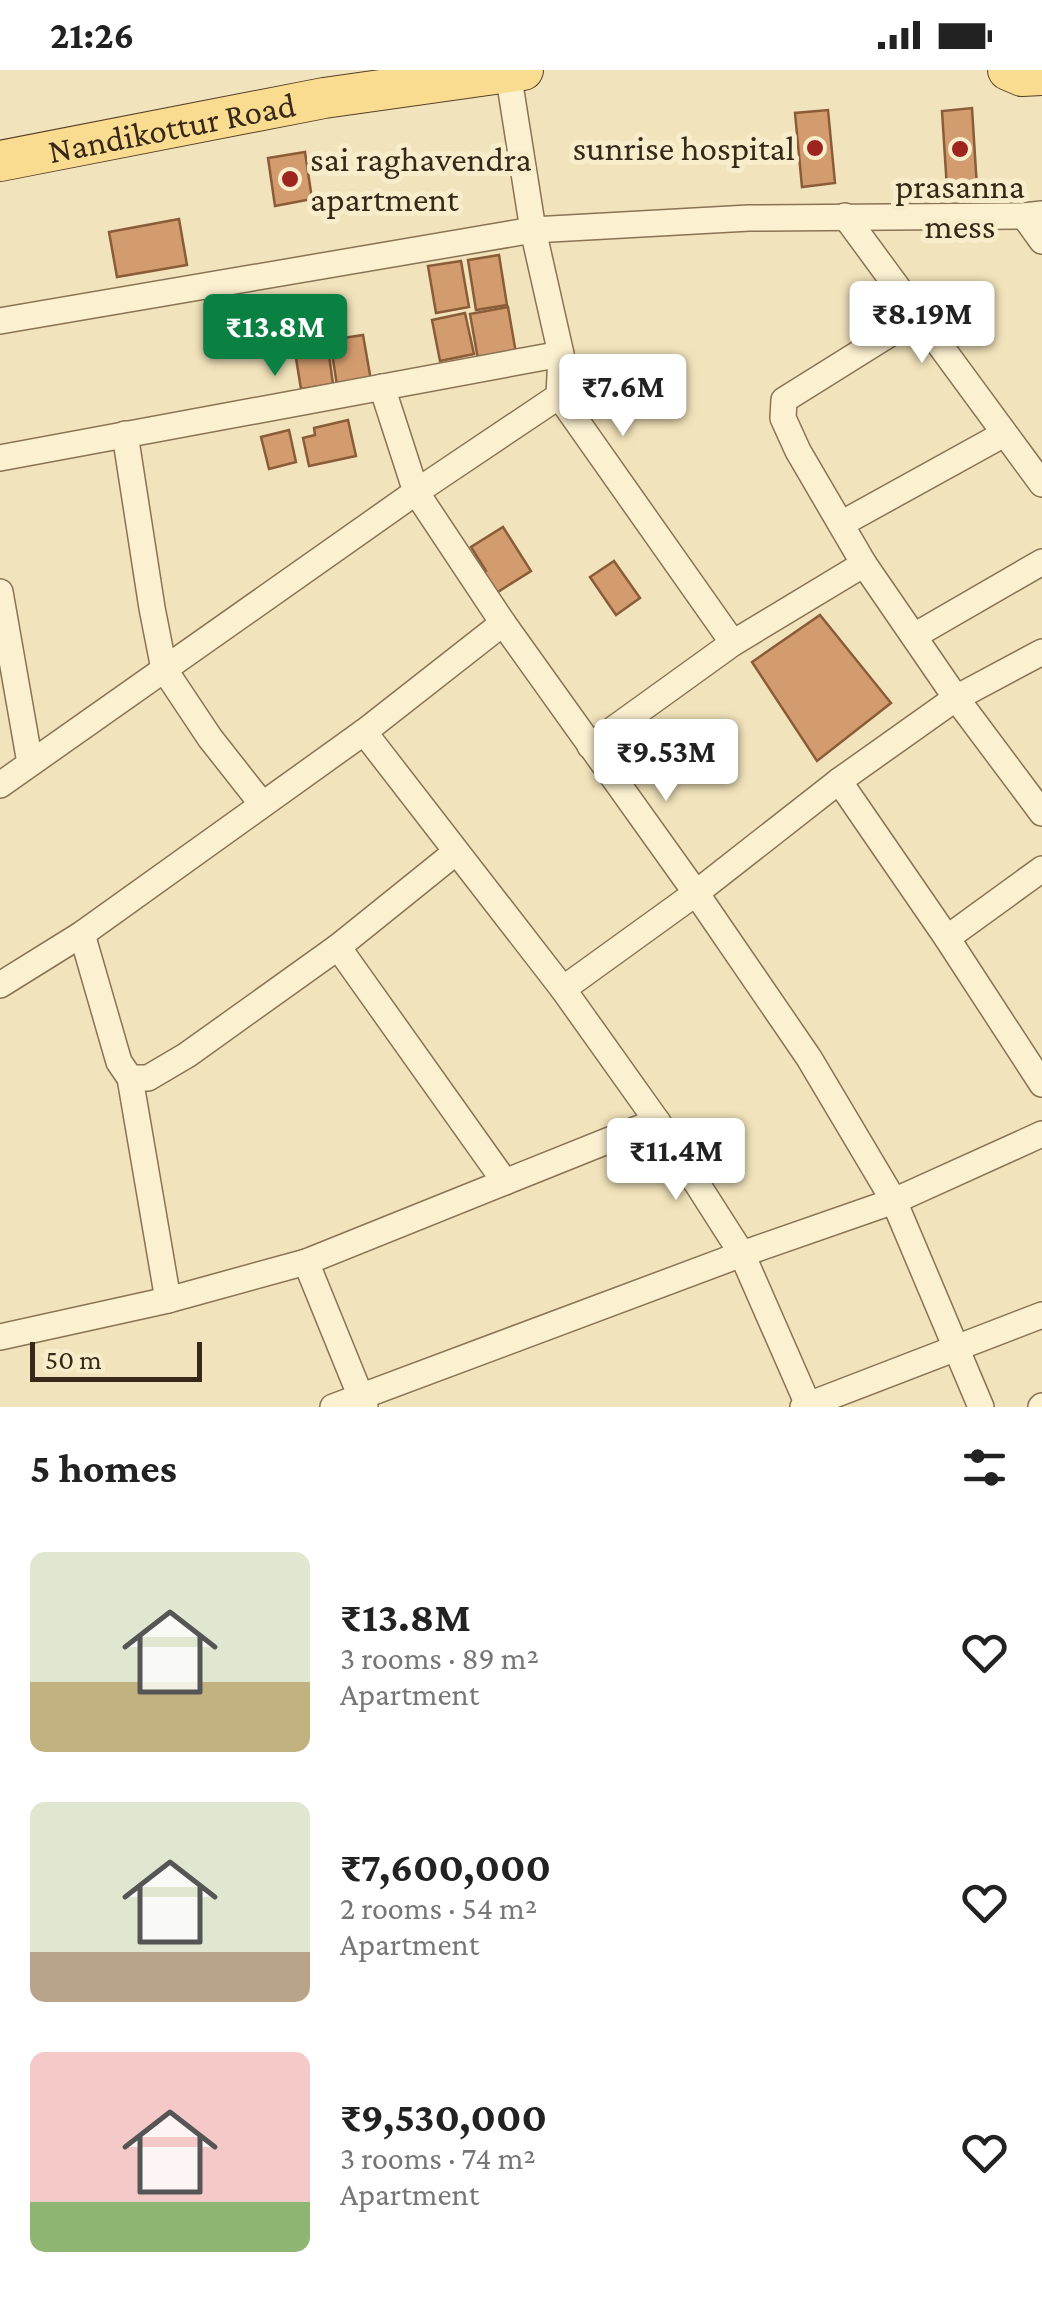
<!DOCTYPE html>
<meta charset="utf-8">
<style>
body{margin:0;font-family:"Crimson Pro",serif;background:#f6f6f6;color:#222;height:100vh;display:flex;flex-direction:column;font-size:38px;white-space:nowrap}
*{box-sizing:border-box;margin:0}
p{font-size:32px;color:#767676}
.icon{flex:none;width:55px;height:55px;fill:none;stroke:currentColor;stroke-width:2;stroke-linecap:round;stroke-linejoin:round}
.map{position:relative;height:1337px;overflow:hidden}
.drawer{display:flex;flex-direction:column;background:#fff;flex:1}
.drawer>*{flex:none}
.scale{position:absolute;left:30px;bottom:25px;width:172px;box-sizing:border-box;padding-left:10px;border:5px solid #37291a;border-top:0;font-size:28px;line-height:35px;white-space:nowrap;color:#37291a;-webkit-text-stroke:8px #f8edcb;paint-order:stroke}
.price{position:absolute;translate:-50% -85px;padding:0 22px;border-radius:10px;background:#fff;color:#222;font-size:32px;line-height:65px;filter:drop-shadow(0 2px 5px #0008)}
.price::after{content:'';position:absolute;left:50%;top:60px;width:30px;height:22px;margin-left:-15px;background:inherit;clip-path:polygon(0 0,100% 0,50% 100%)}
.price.selected{background:#0b8043;color:#fff}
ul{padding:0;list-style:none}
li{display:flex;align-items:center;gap:30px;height:250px;padding:0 30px}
li span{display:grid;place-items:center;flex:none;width:280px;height:200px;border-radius:15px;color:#555}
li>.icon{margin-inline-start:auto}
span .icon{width:120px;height:120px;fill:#fffc;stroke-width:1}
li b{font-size:42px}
h2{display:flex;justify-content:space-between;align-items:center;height:120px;padding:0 30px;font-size:42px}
.status{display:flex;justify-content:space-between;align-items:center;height:70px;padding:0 50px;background:#fff;direction:ltr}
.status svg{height:28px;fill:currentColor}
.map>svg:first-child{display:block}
</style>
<div class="status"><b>21:26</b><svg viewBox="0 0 49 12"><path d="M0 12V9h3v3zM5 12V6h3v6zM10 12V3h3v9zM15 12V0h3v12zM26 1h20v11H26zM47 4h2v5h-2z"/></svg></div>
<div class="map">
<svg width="1042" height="1337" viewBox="0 0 1042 1337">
<rect width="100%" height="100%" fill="#f1e3bb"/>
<g fill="#d39c6e" stroke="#8a5c38" stroke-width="2.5">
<polygon points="972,38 977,118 947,119 942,41"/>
<polygon points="828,40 835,113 802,117 795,43"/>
<polygon points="305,82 312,129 275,136 268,88"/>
<polygon points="179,149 187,195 117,207 109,162"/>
<polygon points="499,185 507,235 476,240 468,190"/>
<polygon points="461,191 469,237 436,243 428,196"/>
<polygon points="508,237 517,289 479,295 470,244"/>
<polygon points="465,243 474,284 440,291 432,250"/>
<polygon points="363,265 372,316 338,322 330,270"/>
<polygon points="327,271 333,314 301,319 294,276"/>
<polygon points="348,350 356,386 309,396 303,368 315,365 314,358"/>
<polygon points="289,360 296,392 269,399 261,367"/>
<polygon points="503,457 531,501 490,527 477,507 486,501 471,477"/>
<polygon points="614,491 640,528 616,545 590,507"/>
<polygon points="820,545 891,633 817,691 752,592"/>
</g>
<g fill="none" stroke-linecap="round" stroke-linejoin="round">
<defs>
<g id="street">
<polyline points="508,2 533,160 561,284 559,326 733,573"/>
<polyline points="845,146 1042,414"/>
<polyline points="1024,146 1042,171"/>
<polyline points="0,251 533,160 749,148 1024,146 1042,144"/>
<polyline points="382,317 416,422 503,553 696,823 809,988 894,1131 981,1337"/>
<polyline points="125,364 152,538 164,599 210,668 262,734"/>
<polyline points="0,388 561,284"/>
<polyline points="841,454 1004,364"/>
<polyline points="864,494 798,381 783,348 784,330 920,245"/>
<polyline points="0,522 30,693"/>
<polyline points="914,566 1042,492"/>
<polyline points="364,662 563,919 657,1051 742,1184 809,1337"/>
<polyline points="590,676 733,573 864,494 956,628 1042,743"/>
<polyline points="839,711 947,868 1042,1014"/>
<polyline points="0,715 416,422 559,326"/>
<polyline points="82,864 119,992 130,1008 148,1008 187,985 338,877 456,782"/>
<polyline points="947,868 1042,799"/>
<polyline points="0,915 82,864 364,662 503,553"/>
<polyline points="563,919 696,823 839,711 956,628 1042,582"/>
<polyline points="130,1008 168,1230"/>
<polyline points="505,1112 657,1051"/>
<polyline points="306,1192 365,1337"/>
<polyline points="0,1267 168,1230 306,1192 505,1112 338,877"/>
<polyline points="333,1337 742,1184 894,1131 1042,1064"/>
<polyline points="803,1337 1042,1245"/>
<polyline points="1041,1337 1042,1336"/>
</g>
<g id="primary">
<polyline points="1008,0 1022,6 1042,5"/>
<path id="s1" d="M0,91L324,28L523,0"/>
</g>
</defs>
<use href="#street" stroke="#897354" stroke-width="28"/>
<use href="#primary" stroke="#564029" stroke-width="42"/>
<use href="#street" stroke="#fbf0cf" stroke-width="25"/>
<use href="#primary" stroke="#f9dc8f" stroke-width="40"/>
</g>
<g fill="#9d241f" stroke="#f8edcb" stroke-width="4">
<circle cx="815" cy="78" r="10"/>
<circle cx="960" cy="79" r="10"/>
<circle cx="290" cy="109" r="10"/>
</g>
<g text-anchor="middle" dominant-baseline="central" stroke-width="10" stroke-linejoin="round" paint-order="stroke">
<g font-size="35" fill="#37291a" stroke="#f8edcb">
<text stroke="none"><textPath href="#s1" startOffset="175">Nandikottur Road</textPath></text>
</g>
<g font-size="35" fill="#37291a" stroke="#f8edcb" text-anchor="end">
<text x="795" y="78">sunrise hospital</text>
<text x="310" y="89" text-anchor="start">sai raghavendra<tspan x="310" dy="40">apartment</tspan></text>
<text x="960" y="116" text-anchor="middle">prasanna<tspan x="960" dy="40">mess</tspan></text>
</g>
</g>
</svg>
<div class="scale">50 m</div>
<b class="price" style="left:922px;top:296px">₹8.19M</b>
<b class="price selected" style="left:275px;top:309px">₹13.8M</b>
<b class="price" style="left:623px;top:369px">₹7.6M</b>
<b class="price" style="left:666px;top:734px">₹9.53M</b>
<b class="price" style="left:676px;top:1133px">₹11.4M</b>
</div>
<section class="drawer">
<h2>5 homes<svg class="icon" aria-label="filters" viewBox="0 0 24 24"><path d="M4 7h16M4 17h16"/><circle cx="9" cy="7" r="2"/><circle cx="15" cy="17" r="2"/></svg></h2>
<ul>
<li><span style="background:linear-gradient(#dfe7d0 65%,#c2b280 0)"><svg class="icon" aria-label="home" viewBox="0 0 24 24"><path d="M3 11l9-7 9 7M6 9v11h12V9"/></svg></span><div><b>₹13.8M</b><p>3 rooms · 89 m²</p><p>Apartment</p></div><svg class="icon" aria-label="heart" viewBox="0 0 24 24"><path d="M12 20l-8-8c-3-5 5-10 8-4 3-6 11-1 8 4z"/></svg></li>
<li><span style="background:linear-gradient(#dfe7d0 75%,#b9a48a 0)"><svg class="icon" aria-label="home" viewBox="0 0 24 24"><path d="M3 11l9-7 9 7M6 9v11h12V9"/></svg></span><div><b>₹7,600,000</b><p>2 rooms · 54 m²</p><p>Apartment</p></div><svg class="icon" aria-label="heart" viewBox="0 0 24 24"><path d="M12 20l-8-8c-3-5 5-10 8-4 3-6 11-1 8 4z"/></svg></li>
<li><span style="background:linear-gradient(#f6c9c9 75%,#8fb573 0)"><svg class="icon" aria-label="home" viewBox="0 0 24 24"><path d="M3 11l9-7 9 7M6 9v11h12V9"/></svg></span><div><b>₹9,530,000</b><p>3 rooms · 74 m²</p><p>Apartment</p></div><svg class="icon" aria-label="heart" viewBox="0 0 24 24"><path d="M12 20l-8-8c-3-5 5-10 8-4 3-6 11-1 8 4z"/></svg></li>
</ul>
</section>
